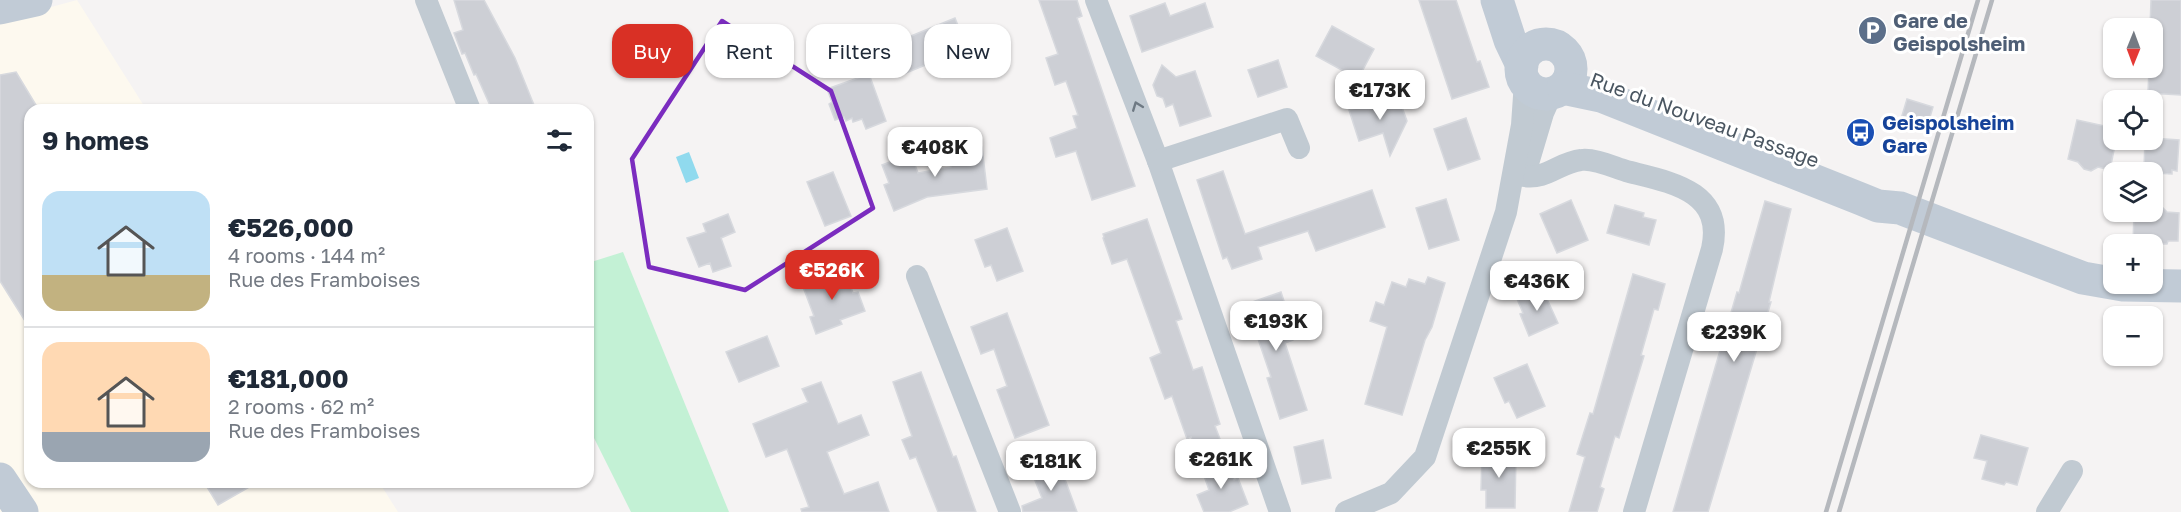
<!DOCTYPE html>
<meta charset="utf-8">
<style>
body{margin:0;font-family:"Golos Text",sans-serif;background:#f6f6f7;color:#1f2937;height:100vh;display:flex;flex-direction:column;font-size:22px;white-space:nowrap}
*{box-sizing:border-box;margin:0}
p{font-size:20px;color:#747a83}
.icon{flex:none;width:33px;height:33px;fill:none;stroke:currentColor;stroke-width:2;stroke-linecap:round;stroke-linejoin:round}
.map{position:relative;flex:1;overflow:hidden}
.side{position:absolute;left:24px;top:104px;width:570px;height:384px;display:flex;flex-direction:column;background:#fff;border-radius:18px;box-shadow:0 2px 4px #0004}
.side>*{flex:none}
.banner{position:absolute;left:612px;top:24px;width:570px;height:54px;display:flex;gap:12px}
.needle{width:39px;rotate:181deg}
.controls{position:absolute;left:2103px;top:18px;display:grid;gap:12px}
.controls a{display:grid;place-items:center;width:60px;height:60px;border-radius:12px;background:#fff;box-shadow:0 2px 4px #0004;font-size:30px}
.price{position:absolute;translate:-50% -51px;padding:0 14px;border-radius:12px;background:#fff;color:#222;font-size:20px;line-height:39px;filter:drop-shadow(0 2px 3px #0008)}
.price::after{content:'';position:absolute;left:50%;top:36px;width:18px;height:14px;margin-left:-9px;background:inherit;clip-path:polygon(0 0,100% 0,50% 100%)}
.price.active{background:#d93025;color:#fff}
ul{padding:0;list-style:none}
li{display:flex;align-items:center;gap:18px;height:150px;padding:0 18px}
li+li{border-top:2px solid #e0e1e3}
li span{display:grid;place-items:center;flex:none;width:168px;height:120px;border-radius:18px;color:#555}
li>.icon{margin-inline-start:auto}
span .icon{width:72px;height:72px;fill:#fffc;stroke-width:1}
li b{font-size:26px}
h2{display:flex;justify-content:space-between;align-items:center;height:72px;padding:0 18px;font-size:26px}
.tag{padding:0 21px;border-radius:18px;background:#fff;box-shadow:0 2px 4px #0004;font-size:21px;line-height:54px}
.tag.active{background:#d93025;color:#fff}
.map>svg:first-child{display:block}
</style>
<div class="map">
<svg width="2181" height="512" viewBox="0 0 2181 512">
<rect width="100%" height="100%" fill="#f5f3f3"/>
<polygon fill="#fdf9ef" points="77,0 146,109 30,110 30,482 379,482 398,512 0,512 0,21"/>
<polygon fill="#c3f1d5" points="623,252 729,512 631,512 588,426 588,263"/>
<polygon fill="#90daee" points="689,152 699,178 686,183 676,157"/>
<g fill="#cdcfd5" stroke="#d7d9de" stroke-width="1.5">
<polygon points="454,0 484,0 515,58 536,110 492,110 476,74 474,75 465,53 462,54 454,33 463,30"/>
<polygon points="1039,0 1077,0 1082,16 1077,18 1135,186 1092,200 1076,151 1056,157 1050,138 1077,128 1073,116 1078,115 1066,81 1055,85 1046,58 1058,54"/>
<polygon points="1419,0 1456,0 1477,62 1480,61 1489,87 1452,99"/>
<polygon points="2151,0 2181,0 2181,95 2148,93 2149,68 2152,68 2152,28 2150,28"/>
<polygon points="1165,3 1170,16 1205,3 1213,27 1142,52 1130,16"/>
<polygon points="955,18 967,48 901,75 889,45"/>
<polygon points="1332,26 1374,49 1358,79 1316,56"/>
<polygon points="1278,60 1287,87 1258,97 1248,70"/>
<polygon points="1162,65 1176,77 1195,71 1211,116 1180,126 1173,104 1166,107 1163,98 1157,96 1153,85"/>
<polygon points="16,72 39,110 30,110 30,329 0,281 0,75"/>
<polygon points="869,74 886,121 866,129 862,119 853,122 852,118 846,121 844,117 835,120 829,104 832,102 827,89"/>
<polygon points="1398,96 1407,121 1390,156 1383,133 1359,141 1349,110"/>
<polygon points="1907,99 1933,107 1927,127 1901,119"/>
<polygon points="1466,118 1480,159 1448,170 1434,129"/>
<polygon points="2077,120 2114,128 2114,140 2116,140 2110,170 2098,167 2091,171 2084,169 2078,162 2068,159"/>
<polygon points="2152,138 2179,140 2177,171 2172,170 2172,174 2154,173 2154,169 2144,168 2145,140"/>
<polygon points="982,147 987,189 927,197 894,211 884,185 889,183 882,165 911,154 918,173 951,167 949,151"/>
<polygon points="1223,171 1245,234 1372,190 1385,227 1316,251 1308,231 1258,247 1262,259 1232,269 1227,257 1223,259 1197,180"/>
<polygon points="833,172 851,216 825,226 807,182"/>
<polygon points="1446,199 1459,240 1429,249 1416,208"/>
<polygon points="1571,200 1588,240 1557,253 1540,214"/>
<polygon points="1765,201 1791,209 1769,302 1771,302 1708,512 1673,512 1737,292 1739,293"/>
<polygon points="2158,203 2167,212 2179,213 2178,241 2168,241 2167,244 2133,244 2134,212 2152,212 2152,209"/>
<polygon points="1615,205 1644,213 1643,217 1656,220 1649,245 1607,233"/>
<polygon points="728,214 735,232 721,238 731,266 713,272 710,263 699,267 687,238 706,232 703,224"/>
<polygon points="1147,219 1182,319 1176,321 1193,370 1202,367 1220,424 1215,426 1220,439 1195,448 1191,437 1187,439 1172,396 1165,399 1150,358 1161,353 1127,259 1112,264 1103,238 1104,237 1103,234"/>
<polygon points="1007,228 1023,271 997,281 991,265 985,267 975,240"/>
<polygon points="844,269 853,293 858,292 865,311 840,320 842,324 816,334 810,317 814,316 803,287"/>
<polygon points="1633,274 1665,284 1658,310 1654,309 1641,355 1644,356 1619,438 1615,436 1600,487 1604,489 1597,512 1569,512 1585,457 1577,454 1590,413 1593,414"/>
<polygon points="1428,277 1445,283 1432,327 1425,340 1402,415 1365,404 1387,327 1370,321 1376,302 1384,305 1392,282 1406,287 1409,279 1425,284"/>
<polygon points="1542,288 1558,323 1529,336 1520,314 1523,313 1517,299"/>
<polygon points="1281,292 1288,313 1284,315 1293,340 1285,343 1307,410 1280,419 1267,378 1271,377 1256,333 1251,334 1241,306"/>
<polygon points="1007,313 1049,425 1015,438 997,390 1007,386 994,349 981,354 971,327"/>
<polygon points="767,336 779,366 739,382 726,352"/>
<polygon points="1527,364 1545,406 1517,418 1509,401 1505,403 1494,378"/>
<polygon points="921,372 953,457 956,456 976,512 938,512 916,457 910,459 902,440 912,436 893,382"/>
<polygon points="821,382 838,424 861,415 869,435 827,452 844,494 878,482 889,512 802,512 801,509 809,507 787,449 766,457 753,424 808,402 802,389"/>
<polygon points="1981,435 2028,448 2017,485 2006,482 2004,485 1982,479 1987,461 1974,458"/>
<polygon points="1323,440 1331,478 1302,484 1294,447"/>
<polygon points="1482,452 1516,453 1515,508 1486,508 1486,490 1481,490"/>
<polygon points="1228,461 1234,480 1238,478 1248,504 1229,512 1204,512 1197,495 1209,490 1201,467"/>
<polygon points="1059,463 1077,512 1023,512 1022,506 1042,498 1032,473"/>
<polygon points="204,482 258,482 218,505"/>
</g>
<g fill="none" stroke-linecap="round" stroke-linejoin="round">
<g stroke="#c1cad2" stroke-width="22">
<polyline points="426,0 470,110"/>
<polyline points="1096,0 1158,161 1280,512"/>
<polyline points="1158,161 1287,119 1299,148"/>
<polyline points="1526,170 1543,113 1552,93"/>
<path d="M1524,176C1546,180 1560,162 1581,160C1594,158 1613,167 1626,171C1669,182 1725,190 1712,249L1634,512"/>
<polyline points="917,276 1010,512"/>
<polyline points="1346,512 1391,493 1425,457 1506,212 1522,125 1525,82"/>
<polyline points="2047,512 2072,471"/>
</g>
<g stroke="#c1cbd6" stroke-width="33">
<polyline points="1497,0 1510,40 1522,65"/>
<polyline points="0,8 36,0"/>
<circle cx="1546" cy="69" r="25"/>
<polyline points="1563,88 1601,96 1861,199 1878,206 1900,208 2083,278 2123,285 2181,286"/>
<polyline points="0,479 22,512"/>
</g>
<g stroke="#b5b8bd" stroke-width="4.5">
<polyline points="1826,512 1978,0"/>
<polyline points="1839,512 1992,0"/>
</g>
</g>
<defs><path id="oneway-chevron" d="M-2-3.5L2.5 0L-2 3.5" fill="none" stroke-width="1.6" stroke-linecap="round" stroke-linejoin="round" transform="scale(1.5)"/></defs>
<use stroke="#6e7983" href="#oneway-chevron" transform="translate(1137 106) rotate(-111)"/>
<path fill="none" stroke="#7b2cbf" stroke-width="4.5" stroke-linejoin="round" d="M722,21L831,91L873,208L745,290L649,267L632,159Z"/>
<defs>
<symbol id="parking-disc" viewBox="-11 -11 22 22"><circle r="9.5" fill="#5c6f8a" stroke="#fff"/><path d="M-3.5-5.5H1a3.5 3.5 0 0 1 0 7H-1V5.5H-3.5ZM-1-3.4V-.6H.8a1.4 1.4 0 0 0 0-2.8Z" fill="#fff"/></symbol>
<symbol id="bus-disc" viewBox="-11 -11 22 22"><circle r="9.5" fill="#1a4fb4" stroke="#fff"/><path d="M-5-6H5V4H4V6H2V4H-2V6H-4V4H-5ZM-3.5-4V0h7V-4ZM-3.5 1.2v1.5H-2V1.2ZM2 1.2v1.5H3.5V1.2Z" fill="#fff"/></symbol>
</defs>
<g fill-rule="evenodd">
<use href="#parking-disc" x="1856" y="14" width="33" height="33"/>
<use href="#bus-disc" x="1844" y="116" width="33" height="33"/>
</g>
<g text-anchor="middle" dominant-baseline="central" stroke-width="6" stroke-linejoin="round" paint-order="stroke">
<g font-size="20" font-weight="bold" fill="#4e5e75" stroke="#fff" text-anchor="start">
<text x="1893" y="20">Gare de<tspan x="1893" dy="23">Geispolsheim</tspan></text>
</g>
<g font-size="20" fill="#4a5661" stroke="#fff">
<text transform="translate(1705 119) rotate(20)">Rue du Nouveau Passage</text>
</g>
<g font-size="20" font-weight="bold" fill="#164399" stroke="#fff" text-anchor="start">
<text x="1882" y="122">Geispolsheim<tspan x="1882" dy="23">Gare</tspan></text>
</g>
</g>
</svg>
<div class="controls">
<a><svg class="needle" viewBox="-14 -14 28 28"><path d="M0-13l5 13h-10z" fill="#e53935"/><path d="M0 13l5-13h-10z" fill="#747a83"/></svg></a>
<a><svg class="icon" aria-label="locate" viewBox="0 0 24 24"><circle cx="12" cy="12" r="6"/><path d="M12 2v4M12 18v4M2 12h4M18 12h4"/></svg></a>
<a><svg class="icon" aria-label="layers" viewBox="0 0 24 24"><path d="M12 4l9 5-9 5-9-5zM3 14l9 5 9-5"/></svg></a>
<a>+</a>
<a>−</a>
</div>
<b class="price" style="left:1380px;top:121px">€173K</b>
<b class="price" style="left:935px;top:178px">€408K</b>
<b class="price active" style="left:832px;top:301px">€526K</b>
<b class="price" style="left:1537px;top:312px">€436K</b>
<b class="price" style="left:1276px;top:352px">€193K</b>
<b class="price" style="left:1734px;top:363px">€239K</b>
<b class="price" style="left:1499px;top:479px">€255K</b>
<b class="price" style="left:1221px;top:490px">€261K</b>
<b class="price" style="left:1051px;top:492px">€181K</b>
<div class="banner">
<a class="tag active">Buy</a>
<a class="tag">Rent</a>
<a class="tag">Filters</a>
<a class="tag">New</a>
</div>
<section class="side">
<h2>9 homes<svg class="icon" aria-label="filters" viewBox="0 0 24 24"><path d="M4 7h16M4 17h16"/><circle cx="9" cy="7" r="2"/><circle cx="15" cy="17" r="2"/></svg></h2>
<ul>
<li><span style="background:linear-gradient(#bfe0f5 70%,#c2b280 0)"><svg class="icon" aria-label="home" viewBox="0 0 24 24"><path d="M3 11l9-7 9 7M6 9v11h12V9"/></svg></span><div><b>€526,000</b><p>4 rooms · 144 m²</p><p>Rue des Framboises</p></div></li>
<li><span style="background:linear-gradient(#ffd9b3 75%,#9aa5b1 0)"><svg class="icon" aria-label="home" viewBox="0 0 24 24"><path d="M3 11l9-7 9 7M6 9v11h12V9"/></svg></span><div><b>€181,000</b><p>2 rooms · 62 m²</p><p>Rue des Framboises</p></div></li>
</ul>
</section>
</div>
